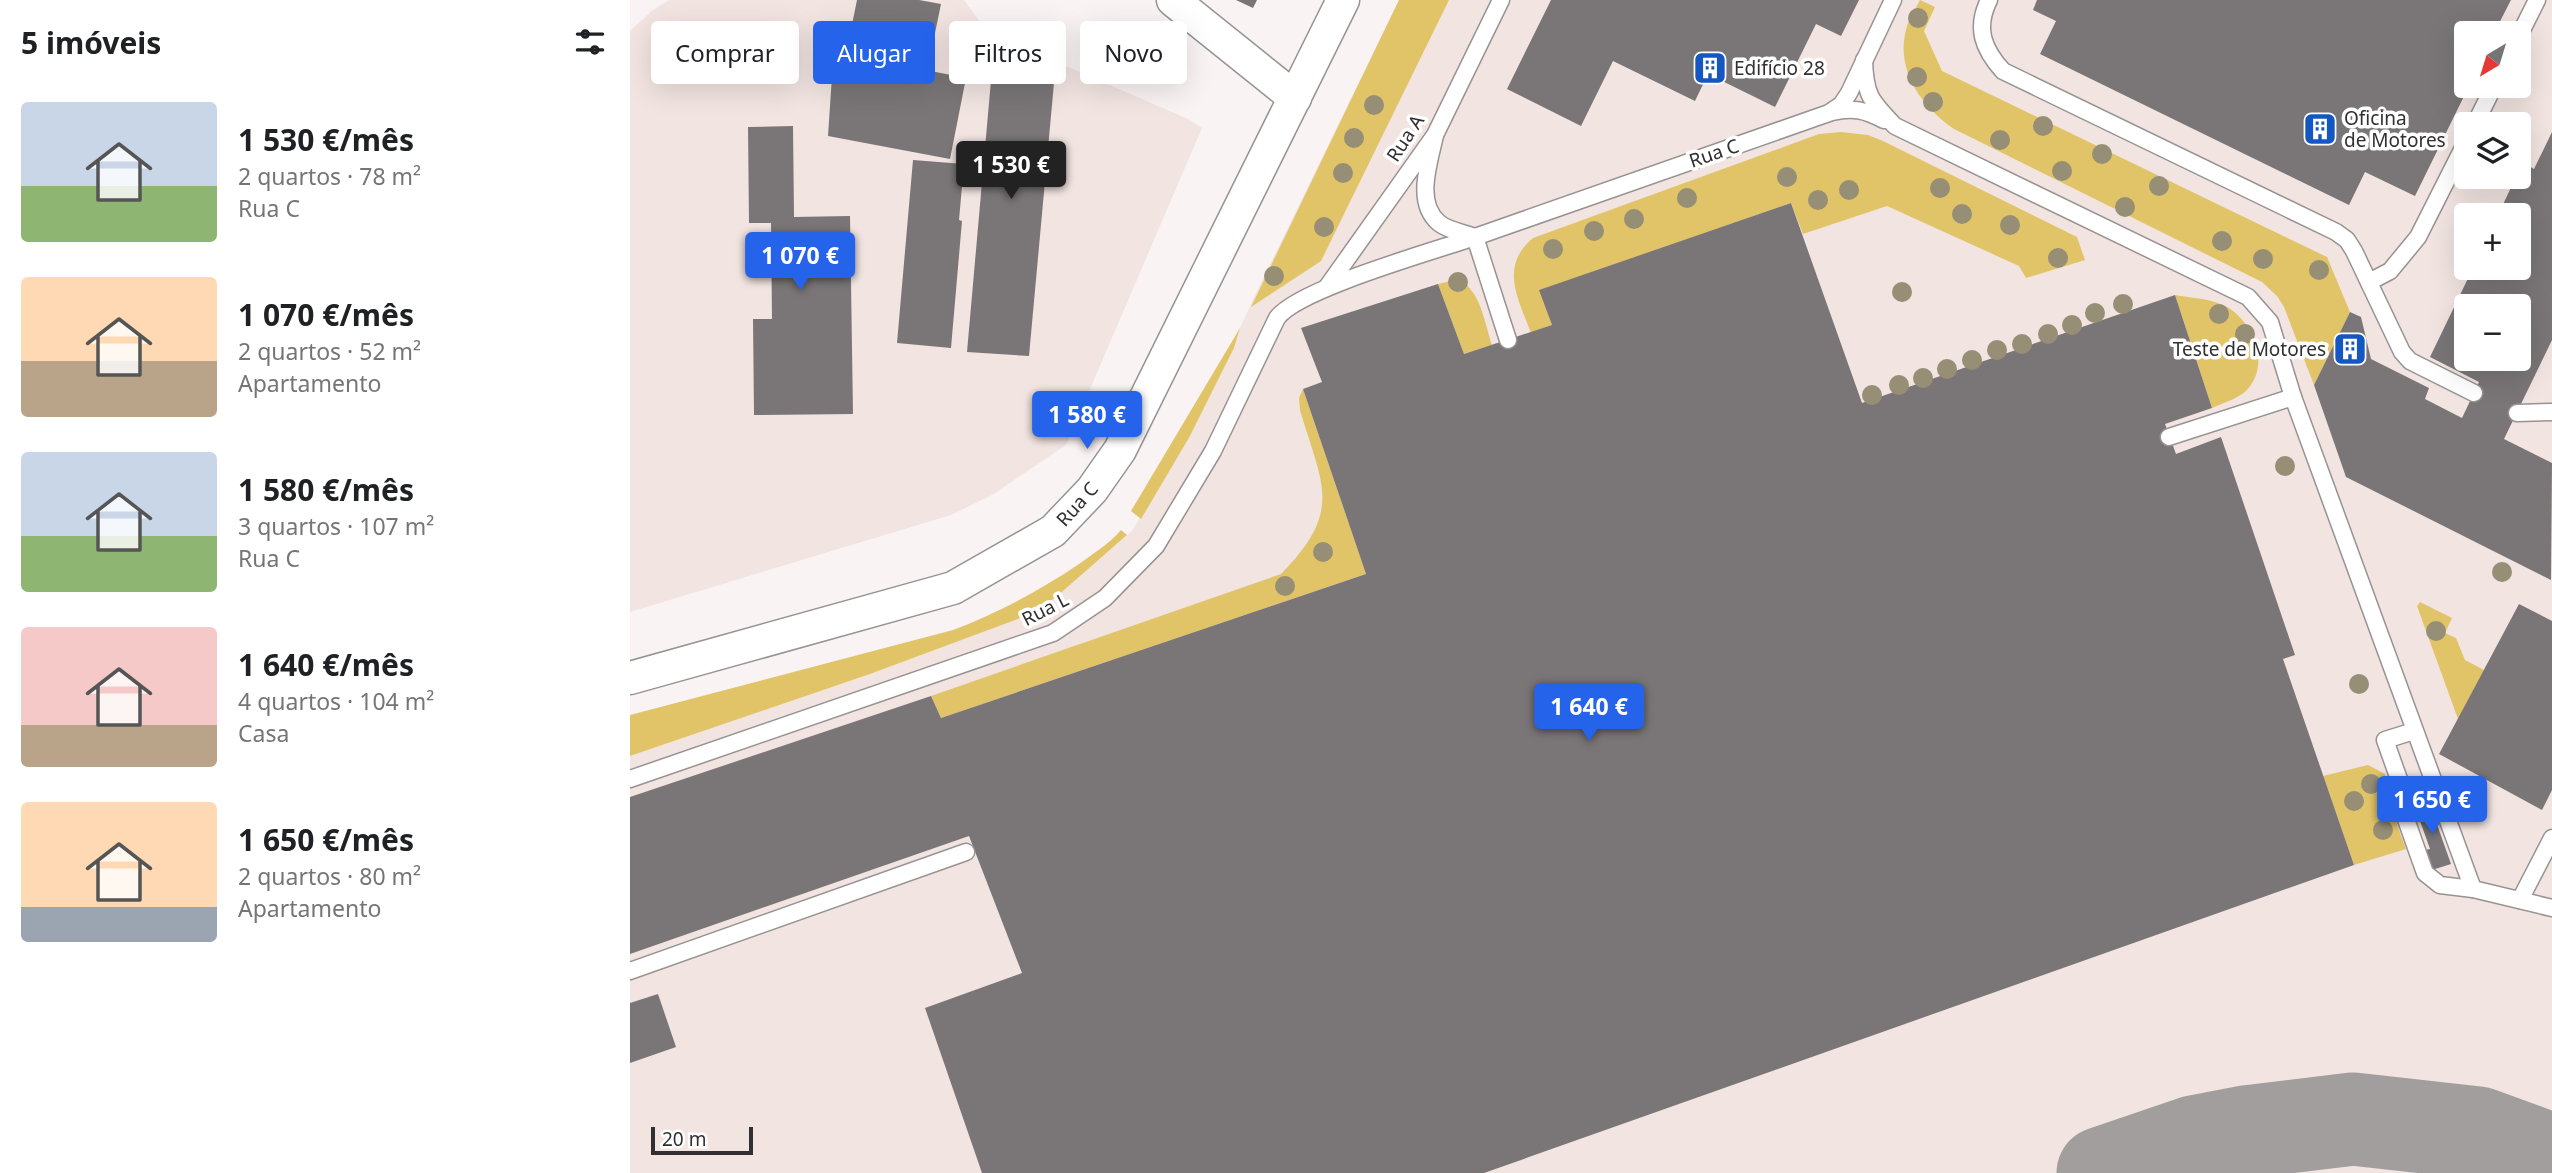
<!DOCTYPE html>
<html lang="pt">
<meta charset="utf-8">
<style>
body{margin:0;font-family:"Noto Sans",sans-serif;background:#f2f2f2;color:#202124;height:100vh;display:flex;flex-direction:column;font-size:26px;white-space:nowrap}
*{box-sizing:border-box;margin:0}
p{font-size:23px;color:#757577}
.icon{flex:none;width:38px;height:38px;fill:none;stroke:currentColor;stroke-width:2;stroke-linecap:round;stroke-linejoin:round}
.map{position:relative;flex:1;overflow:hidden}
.sheet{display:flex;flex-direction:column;background:#fff;width:630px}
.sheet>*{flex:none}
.top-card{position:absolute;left:21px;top:21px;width:665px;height:63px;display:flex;gap:14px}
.needle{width:46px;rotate:218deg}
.buttons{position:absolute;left:1824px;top:21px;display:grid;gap:14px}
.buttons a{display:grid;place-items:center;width:77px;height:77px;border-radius:7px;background:#fff;box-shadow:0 7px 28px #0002;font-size:35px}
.scale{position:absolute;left:21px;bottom:18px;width:102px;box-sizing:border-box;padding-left:7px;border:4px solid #312f2f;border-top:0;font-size:19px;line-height:24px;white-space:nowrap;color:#312f2f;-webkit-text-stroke:5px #fff;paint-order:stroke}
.price{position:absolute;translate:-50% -60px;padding:0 16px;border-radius:7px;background:#2563eb;color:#fff;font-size:23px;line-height:46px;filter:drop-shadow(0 2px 4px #0008)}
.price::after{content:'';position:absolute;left:50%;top:42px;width:21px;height:16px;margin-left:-10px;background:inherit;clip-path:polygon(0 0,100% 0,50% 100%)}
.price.on{background:#222;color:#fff}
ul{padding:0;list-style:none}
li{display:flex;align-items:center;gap:21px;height:175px;padding:0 21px}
li span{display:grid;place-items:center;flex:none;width:196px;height:140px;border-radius:7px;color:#555}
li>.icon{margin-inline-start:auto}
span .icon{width:84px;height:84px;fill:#fffc;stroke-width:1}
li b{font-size:30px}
h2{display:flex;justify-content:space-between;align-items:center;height:84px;padding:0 21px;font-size:30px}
.chip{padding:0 24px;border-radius:7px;background:#fff;box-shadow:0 7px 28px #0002;font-size:24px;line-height:63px}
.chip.on{background:#2563eb;color:#fff}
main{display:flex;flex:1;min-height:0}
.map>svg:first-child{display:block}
</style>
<main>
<section class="sheet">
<h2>5 imóveis<svg class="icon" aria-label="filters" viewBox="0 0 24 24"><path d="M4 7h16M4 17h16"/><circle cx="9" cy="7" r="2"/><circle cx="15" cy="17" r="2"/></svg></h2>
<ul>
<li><span style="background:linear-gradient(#c9d6e8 60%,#8fb573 0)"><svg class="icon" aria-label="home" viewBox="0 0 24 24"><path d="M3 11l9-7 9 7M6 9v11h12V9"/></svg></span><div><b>1 530 €/mês</b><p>2 quartos · 78 m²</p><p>Rua C</p></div></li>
<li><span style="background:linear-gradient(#ffd9b3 60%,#b9a48a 0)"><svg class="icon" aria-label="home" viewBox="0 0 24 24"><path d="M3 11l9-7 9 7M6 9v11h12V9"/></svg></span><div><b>1 070 €/mês</b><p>2 quartos · 52 m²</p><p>Apartamento</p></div></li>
<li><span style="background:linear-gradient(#c9d6e8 60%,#8fb573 0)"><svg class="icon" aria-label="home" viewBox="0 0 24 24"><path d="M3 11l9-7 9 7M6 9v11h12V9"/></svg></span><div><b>1 580 €/mês</b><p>3 quartos · 107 m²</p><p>Rua C</p></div></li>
<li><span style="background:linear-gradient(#f6c9c9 70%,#b9a48a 0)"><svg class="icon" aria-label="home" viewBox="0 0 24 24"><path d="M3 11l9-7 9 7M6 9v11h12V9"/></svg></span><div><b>1 640 €/mês</b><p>4 quartos · 104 m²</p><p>Casa</p></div></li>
<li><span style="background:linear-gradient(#ffd9b3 75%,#9aa5b1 0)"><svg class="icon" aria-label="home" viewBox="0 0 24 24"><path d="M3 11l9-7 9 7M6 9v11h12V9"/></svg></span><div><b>1 650 €/mês</b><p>2 quartos · 80 m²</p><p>Apartamento</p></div></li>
</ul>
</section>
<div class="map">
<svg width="1922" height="1173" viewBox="0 0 1922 1173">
<rect width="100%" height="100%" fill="#f9f4f3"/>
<g fill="#f1e4e1" fill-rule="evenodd">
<polygon points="39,0 334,0 351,23 365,35 558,119 572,128 436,445 362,495 321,515 0,612 0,31 23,10"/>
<path d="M769,0H1922V1173H0V756L240,674L388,619L425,598L502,531L560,436L604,348L610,328L627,291ZM1836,33H1888V86H1836ZM1836,124H1888V177H1836ZM1836,215H1888V268H1836ZM1836,306H1888V359H1836Z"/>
</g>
<g fill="#e2c468">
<polygon points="769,0 819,0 691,261 621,307"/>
<path d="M1290,0L1305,7L1294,31L1312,71L1697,257L1720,312L1684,385L1654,307L1647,296L1632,282L1324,129C1293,108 1265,71 1276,30C1278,20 1285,10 1290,0Z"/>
<path d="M1211,132L1238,135L1253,141L1447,237L1455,260L1396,278L1389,266L1257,206L1173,234L1161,203L910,290L922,325L901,333C888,298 869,267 903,238L1189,134Z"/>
<path d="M828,279C851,291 854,321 862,345L834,354L808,284Z"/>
<path d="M1545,295C1560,298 1578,298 1593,305C1622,318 1643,364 1616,391C1607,399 1593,403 1582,408Z"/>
<polygon points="610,328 604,348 560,436 511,519 501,511"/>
<path d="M673,389L736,574L311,718L301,696L651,574C714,510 692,485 670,410L669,398Z"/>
<path d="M491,530L497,535L425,598L388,619L240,674L0,756V715L323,630C368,613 409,591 449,564C464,553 479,544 491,530Z"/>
<polygon points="1790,602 1822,618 1815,633 1826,638 1835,660 1854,670 1828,719 1787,606"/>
<polygon points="1738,765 1755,774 1760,806 1776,849 1724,865 1693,776"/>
</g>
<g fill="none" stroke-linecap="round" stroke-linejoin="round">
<polyline stroke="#a29e9e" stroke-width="93" points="1473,1173 1564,1142 1616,1132 1723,1119 1848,1133 1922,1160"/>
</g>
<g fill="#7a7677" fill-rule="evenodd">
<polygon points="227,0 289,0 311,4 305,33 256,23 250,61 336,78 320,159 198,136 202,76 211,79"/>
<polygon points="606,0 627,0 623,8"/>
<polygon points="921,0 1229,0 1211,36 1186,24 1145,107 1078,74 1065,101 983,61 951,126 877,89"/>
<polygon points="1407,0 1881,0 1864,33 1836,33 1836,86 1839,86 1785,196 1735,172 1719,205 1410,54 1426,21 1403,10"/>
<polygon points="365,35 426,61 399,356 337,352"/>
<polygon points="163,126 164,217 220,216 223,414 124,415 123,319 142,319 141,223 119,223 118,127"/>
<path d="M1922,132V340L1874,439L1922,463L1921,580L1716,477L1684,385L1720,312L1731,317L1741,359L1799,388L1795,399L1832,418L1849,382L1800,357L1843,268H1888V215H1868L1893,162L1904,169ZM1836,306H1888V359H1836Z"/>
<polygon points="283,160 334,164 329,220 332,221 321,348 267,343"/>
<polygon points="1161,203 1232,403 1545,295 1582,408 1535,424 1546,454 1591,437 1665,655 1653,659 1724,865 854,1173 352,1173 295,1008 392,973 339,836 0,954 0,797 301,696 311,718 736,574 673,389 692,382 671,328 808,284 834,354 922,325 909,290"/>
<polygon points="1889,604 1922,621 1922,790 1912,810 1809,754"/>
<polygon points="1798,799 1821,864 1802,870 1795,850 1800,849 1784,804"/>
<polygon points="28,994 46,1047 0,1063 0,1003"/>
</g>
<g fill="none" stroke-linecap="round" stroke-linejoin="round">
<defs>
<g id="lane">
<path d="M1359,0C1345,28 1353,49 1373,71L1706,232L1717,240L1724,251L1772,352L1780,361L1844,393"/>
<polyline points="1888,38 1907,0"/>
<path d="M1234,60C1235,96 1241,101 1265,126L1618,297L1640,322L1663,397L1539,437"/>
<path d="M1202,112C1223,107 1235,110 1254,120"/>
<polyline points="1845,124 1864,86"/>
<path d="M805,135C800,161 784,202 809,223C817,230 834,233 845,237L1199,113L1211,105L1219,93L1263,0"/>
<polyline points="1739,282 1760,271 1788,237 1836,142"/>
<polyline points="697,287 805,135 871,0"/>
<polyline points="1663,397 1843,889"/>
<polyline points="1887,413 1922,412"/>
<polyline points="1784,731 1755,740 1771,785 1772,808 1795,873 1810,885 1843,889 1922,908"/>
<path d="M0,779L423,633L475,598L526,546L583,451L647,318C668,289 804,251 845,237L878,340"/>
<polyline points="1890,900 1922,838"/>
<polyline points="0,971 336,852"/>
</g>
<g id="street">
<polyline points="543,0 665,98"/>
<polyline points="0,678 323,588 423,531 462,490 490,450 713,0"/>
</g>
</defs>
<use href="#lane" stroke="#979392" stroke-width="19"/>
<use href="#street" stroke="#979392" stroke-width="35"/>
<use href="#lane" stroke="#fff" stroke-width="16"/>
<use href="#street" stroke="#fff" stroke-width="32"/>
</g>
<g fill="#978e76">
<circle cx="1288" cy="18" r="10"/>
<circle cx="1287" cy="77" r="10"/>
<circle cx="1303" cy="102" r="10"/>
<circle cx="744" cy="105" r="10"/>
<circle cx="1413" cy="126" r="10"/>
<circle cx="724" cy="138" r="10"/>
<circle cx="1370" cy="140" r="10"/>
<circle cx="1472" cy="154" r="10"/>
<circle cx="1432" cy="171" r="10"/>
<circle cx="713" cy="173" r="10"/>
<circle cx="1157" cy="177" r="10"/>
<circle cx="1529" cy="186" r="10"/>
<circle cx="1310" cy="188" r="10"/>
<circle cx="1219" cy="190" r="10"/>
<circle cx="1057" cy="198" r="10"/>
<circle cx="1188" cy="200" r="10"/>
<circle cx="1495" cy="207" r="10"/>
<circle cx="1332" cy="214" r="10"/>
<circle cx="1004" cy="219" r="10"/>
<circle cx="1380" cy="225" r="10"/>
<circle cx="694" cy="227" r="10"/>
<circle cx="964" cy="231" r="10"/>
<circle cx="1592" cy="241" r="10"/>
<circle cx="923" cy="249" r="10"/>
<circle cx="1428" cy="258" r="10"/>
<circle cx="1633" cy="259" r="10"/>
<circle cx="1689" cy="270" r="10"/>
<circle cx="644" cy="276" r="10"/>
<circle cx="828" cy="282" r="10"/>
<circle cx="1272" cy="292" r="10"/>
<circle cx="1493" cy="304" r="10"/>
<circle cx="1465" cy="313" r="10"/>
<circle cx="1589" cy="314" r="10"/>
<circle cx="1442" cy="325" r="10"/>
<circle cx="1418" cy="334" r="10"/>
<circle cx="1615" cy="334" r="10"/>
<circle cx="1392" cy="344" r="10"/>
<circle cx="1367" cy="350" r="10"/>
<circle cx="1342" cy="360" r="10"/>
<circle cx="1317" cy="369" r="10"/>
<circle cx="1293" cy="378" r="10"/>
<circle cx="1269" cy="385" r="10"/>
<circle cx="1242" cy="395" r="10"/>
<circle cx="1655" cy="466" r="10"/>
<circle cx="693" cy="552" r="10"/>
<circle cx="1872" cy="572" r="10"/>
<circle cx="655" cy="586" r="10"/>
<circle cx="1806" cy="631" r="10"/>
<circle cx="1729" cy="684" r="10"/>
<circle cx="1741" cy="784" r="10"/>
<circle cx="1724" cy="801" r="10"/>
<circle cx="1753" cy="830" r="10"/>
</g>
<defs>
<symbol id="building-square" viewBox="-11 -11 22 22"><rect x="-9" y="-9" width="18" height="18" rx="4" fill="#1557c2" stroke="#fff"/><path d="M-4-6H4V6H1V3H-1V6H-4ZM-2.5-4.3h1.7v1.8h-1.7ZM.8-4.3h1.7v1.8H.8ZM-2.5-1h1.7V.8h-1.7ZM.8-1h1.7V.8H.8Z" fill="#fff"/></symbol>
</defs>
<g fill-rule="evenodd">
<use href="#building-square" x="1061" y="49" width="38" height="38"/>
<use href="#building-square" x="1671" y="110" width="38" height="38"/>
<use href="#building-square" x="1701" y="330" width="38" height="38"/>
</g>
<g text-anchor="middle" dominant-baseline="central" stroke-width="7" stroke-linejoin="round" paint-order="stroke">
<g font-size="19" fill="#312f2f" stroke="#fff" text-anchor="start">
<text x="1104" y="68">Edifício 28</text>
<text x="1714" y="118">Oficina<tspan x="1714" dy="22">de Motores</tspan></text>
<text x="1696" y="349" text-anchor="end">Teste de Motores</text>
</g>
<g font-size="19" fill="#312f2f" stroke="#fff">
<text transform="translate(775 138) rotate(-57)">Rua A</text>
<text transform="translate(1084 153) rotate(-19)">Rua C</text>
<text transform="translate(447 504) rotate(-48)">Rua C</text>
<text transform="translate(415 609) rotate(-27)">Rua L</text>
</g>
</g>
</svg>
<div class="buttons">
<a><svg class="needle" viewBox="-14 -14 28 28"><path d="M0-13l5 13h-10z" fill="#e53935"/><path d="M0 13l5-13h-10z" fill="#757577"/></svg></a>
<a><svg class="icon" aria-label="layers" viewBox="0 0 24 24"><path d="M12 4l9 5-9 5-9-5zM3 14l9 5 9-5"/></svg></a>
<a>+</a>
<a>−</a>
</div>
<div class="scale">20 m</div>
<b class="price on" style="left:381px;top:201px">1 530 €</b>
<b class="price" style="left:170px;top:292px">1 070 €</b>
<b class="price" style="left:457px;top:451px">1 580 €</b>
<b class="price" style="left:959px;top:743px">1 640 €</b>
<b class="price" style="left:1802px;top:836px">1 650 €</b>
<div class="top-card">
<a class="chip">Comprar</a>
<a class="chip on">Alugar</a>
<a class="chip">Filtros</a>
<a class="chip">Novo</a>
</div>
</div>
</main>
